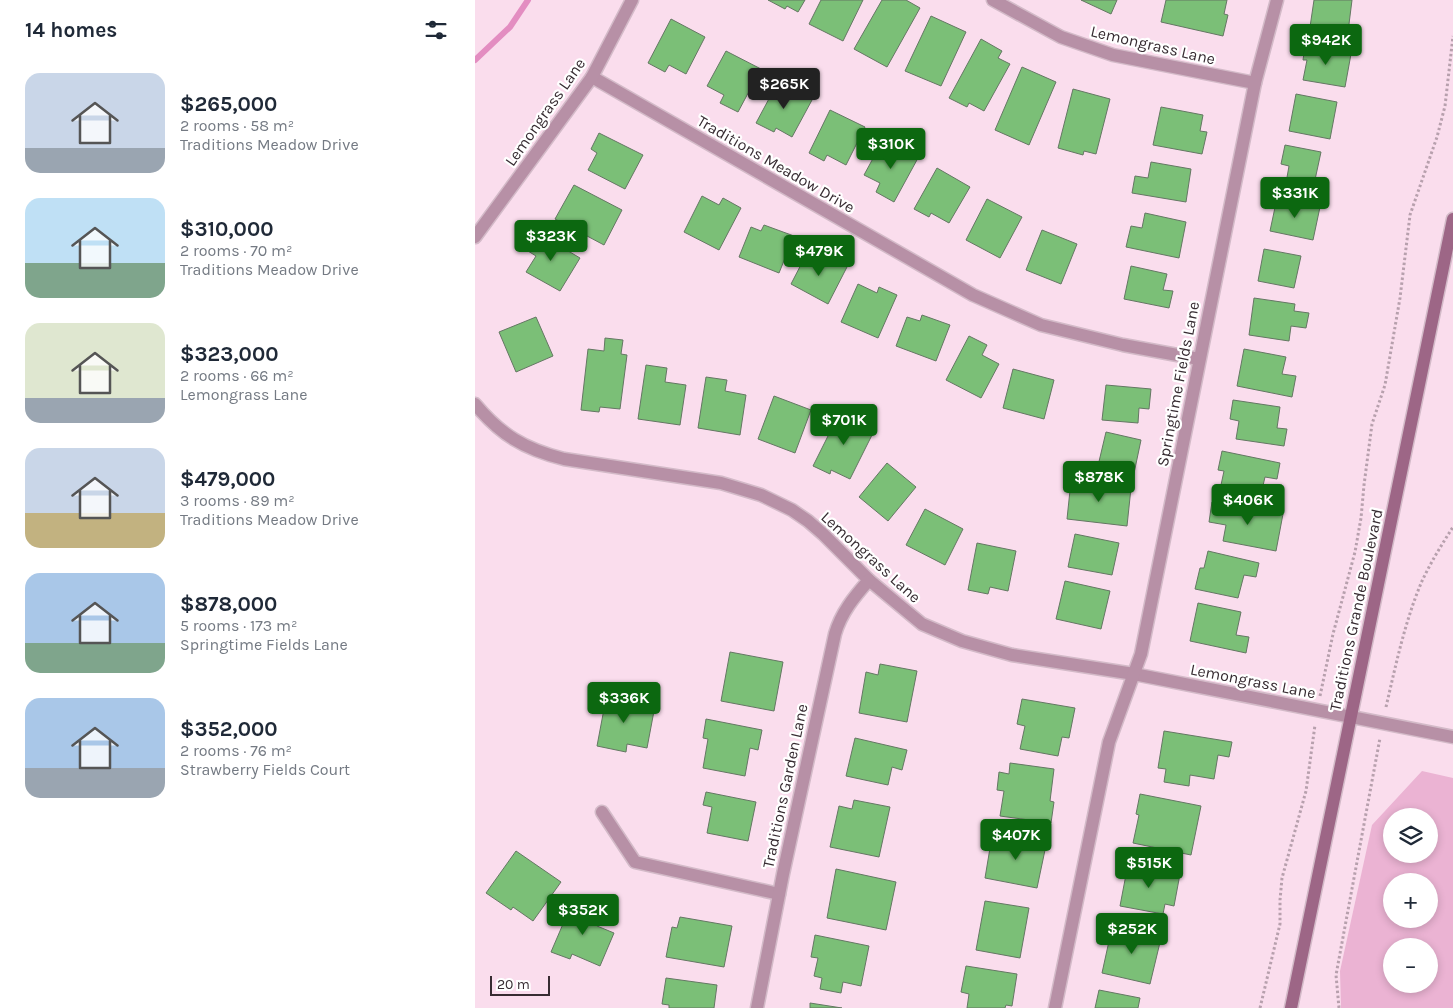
<!DOCTYPE html>
<meta charset="utf-8">
<style>
body{margin:0;font-family:Karla,sans-serif;background:#f6f6f7;color:#1f2937;height:100vh;display:flex;flex-direction:column;font-size:19px;white-space:nowrap}
*{box-sizing:border-box;margin:0}
p{font-size:16px;color:#747a83}
.icon{flex:none;width:28px;height:28px;fill:none;stroke:currentColor;stroke-width:2;stroke-linecap:round;stroke-linejoin:round}
.map{position:relative;flex:1;overflow:hidden}
.side{display:flex;flex-direction:column;background:#fff;width:475px}
.side>*{flex:none}
.controls{position:absolute;left:908px;top:808px;display:grid;gap:10px}
.controls a{display:grid;place-items:center;width:55px;height:55px;border-radius:50%;background:#fff;box-shadow:0 2px 8px #0003;font-size:25px}
.scale{position:absolute;left:15px;bottom:12px;width:60px;box-sizing:border-box;padding-left:5px;border:2px solid #372c32;border-top:0;font-size:14px;line-height:18px;white-space:nowrap;color:#372c32;-webkit-text-stroke:4px #fff;paint-order:stroke}
.price{position:absolute;translate:-50% -42px;padding:0 11px;border-radius:5px;background:#0c6810;color:#fff;font-size:16px;line-height:32px;filter:drop-shadow(0 1px 2px #0008)}
.price::after{content:'';position:absolute;left:50%;top:30px;width:15px;height:11px;margin-left:-8px;background:inherit;clip-path:polygon(0 0,100% 0,50% 100%)}
.price.on{background:#222;color:#fff}
ul{padding:0;list-style:none}
li{display:flex;align-items:center;gap:15px;height:125px;padding:0 25px}
li span{display:grid;place-items:center;flex:none;width:140px;height:100px;border-radius:15px;color:#555}
li>.icon{margin-inline-start:auto}
span .icon{width:60px;height:60px;fill:#fffc;stroke-width:1}
li b{font-size:21px}
h2{display:flex;justify-content:space-between;align-items:center;height:60px;padding:0 25px;font-size:21px}
main{display:flex;flex:1;min-height:0}
.map>svg:first-child{display:block}
</style>
<main>
<section class="side">
<h2>14 homes<svg class="icon" aria-label="filters" viewBox="0 0 24 24"><path d="M4 7h16M4 17h16"/><circle cx="9" cy="7" r="2"/><circle cx="15" cy="17" r="2"/></svg></h2>
<ul>
<li><span style="background:linear-gradient(#c9d6e8 75%,#9aa5b1 0)"><svg class="icon" aria-label="home" viewBox="0 0 24 24"><path d="M3 11l9-7 9 7M6 9v11h12V9"/></svg></span><div><b>$265,000</b><p>2 rooms · 58 m²</p><p>Traditions Meadow Drive</p></div></li>
<li><span style="background:linear-gradient(#bfe0f5 65%,#7fa58c 0)"><svg class="icon" aria-label="home" viewBox="0 0 24 24"><path d="M3 11l9-7 9 7M6 9v11h12V9"/></svg></span><div><b>$310,000</b><p>2 rooms · 70 m²</p><p>Traditions Meadow Drive</p></div></li>
<li><span style="background:linear-gradient(#dfe7d0 75%,#9aa5b1 0)"><svg class="icon" aria-label="home" viewBox="0 0 24 24"><path d="M3 11l9-7 9 7M6 9v11h12V9"/></svg></span><div><b>$323,000</b><p>2 rooms · 66 m²</p><p>Lemongrass Lane</p></div></li>
<li><span style="background:linear-gradient(#c9d6e8 65%,#c2b280 0)"><svg class="icon" aria-label="home" viewBox="0 0 24 24"><path d="M3 11l9-7 9 7M6 9v11h12V9"/></svg></span><div><b>$479,000</b><p>3 rooms · 89 m²</p><p>Traditions Meadow Drive</p></div></li>
<li><span style="background:linear-gradient(#a9c7e8 70%,#7fa58c 0)"><svg class="icon" aria-label="home" viewBox="0 0 24 24"><path d="M3 11l9-7 9 7M6 9v11h12V9"/></svg></span><div><b>$878,000</b><p>5 rooms · 173 m²</p><p>Springtime Fields Lane</p></div></li>
<li><span style="background:linear-gradient(#a9c7e8 70%,#9aa5b1 0)"><svg class="icon" aria-label="home" viewBox="0 0 24 24"><path d="M3 11l9-7 9 7M6 9v11h12V9"/></svg></span><div><b>$352,000</b><p>2 rooms · 76 m²</p><p>Strawberry Fields Court</p></div></li>
</ul>
</section>
<div class="map">
<svg width="978" height="1008" viewBox="0 0 978 1008">
<rect width="100%" height="100%" fill="#fadded"/>
<path fill="#ebb3d3" fill-rule="evenodd" d="M947,771L978,778V1008H866L865,971L897,825ZM916,816H954V854H916ZM916,881H954V919H916ZM916,946H954V984H916Z"/>
<g fill="none" stroke-linecap="round" stroke-linejoin="round">
<polyline stroke="#e38dc1" stroke-width="6" points="0,60 35,27 53,0"/>
</g>
<g fill="#7bbf77" stroke="#647763">
<polygon points="293,0 330,0 323,12 312,6 310,9"/>
<polygon points="346,0 388,0 368,41 334,24"/>
<polygon points="407,0 431,0 445,8 412,67 379,49"/>
<polygon points="606,0 642,0 636,14"/>
<polygon points="691,0 752,0 749,14 753,15 748,36 686,22"/>
<polygon points="839,0 877,0 873,32 835,27"/>
<polygon points="456,16 491,32 466,86 430,71"/>
<polygon points="196,19 230,37 211,74 194,65 190,72 173,63"/>
<polygon points="506,39 527,51 523,58 535,64 509,111 494,103 492,107 474,98"/>
<polygon points="830,46 876,54 870,87 828,80 832,60 828,60"/>
<polygon points="251,51 286,69 263,112 245,103 249,95 232,86"/>
<polygon points="547,67 581,82 554,145 520,130"/>
<polygon points="303,82 337,100 317,137 301,128 299,132 281,123"/>
<polygon points="598,89 635,99 621,154 609,151 608,155 583,148"/>
<polygon points="821,94 862,102 855,139 814,131"/>
<polygon points="686,107 728,115 725,131 732,132 727,154 678,145"/>
<polygon points="355,110 390,127 371,165 352,155 349,161 334,153"/>
<polygon points="124,133 168,155 150,189 113,170 122,153 116,149"/>
<polygon points="408,140 443,158 419,202 401,192 405,183 389,175"/>
<polygon points="810,145 846,152 838,189 811,183 814,166 806,164"/>
<polygon points="676,162 716,169 711,202 657,193 660,176 673,178"/>
<polygon points="462,168 495,187 474,223 456,213 454,217 439,209"/>
<polygon points="99,185 147,210 129,245 80,219"/>
<polygon points="227,196 244,205 248,198 266,208 244,250 209,232"/>
<polygon points="802,198 845,207 838,240 795,231"/>
<polygon points="512,199 547,217 525,258 491,240"/>
<polygon points="670,213 711,222 704,258 651,247 656,226 667,228"/>
<polygon points="289,225 319,236 304,273 264,257 276,227 286,231"/>
<polygon points="567,230 602,244 586,284 551,270"/>
<polygon points="63,233 105,258 85,291 51,272 61,256 53,251"/>
<polygon points="789,249 826,256 819,288 783,281"/>
<polygon points="342,252 372,267 353,304 316,284 330,257 337,261"/>
<polygon points="656,266 692,274 688,290 698,291 694,308 649,299"/>
<polygon points="383,284 402,293 404,287 422,295 403,338 366,322"/>
<polygon points="779,298 820,304 819,311 834,313 831,328 816,326 814,341 774,335"/>
<polygon points="447,315 475,325 461,361 421,346 432,317 445,321"/>
<polygon points="61,317 78,356 41,372 24,332"/>
<polygon points="494,336 512,345 507,355 524,364 506,398 471,380"/>
<polygon points="130,338 148,340 146,354 152,355 145,409 125,407 124,412 106,410 113,349 129,351"/>
<polygon points="769,349 811,357 807,374 821,376 817,397 762,386"/>
<polygon points="171,365 192,368 190,382 211,385 205,425 163,419"/>
<polygon points="538,369 579,380 569,419 528,408"/>
<polygon points="231,377 252,380 250,391 271,395 265,435 223,428"/>
<polygon points="631,385 676,389 674,409 664,408 663,423 627,420"/>
<polygon points="299,396 336,410 320,453 283,439"/>
<polygon points="758,400 805,407 802,428 812,429 809,446 761,439 764,421 755,419"/>
<polygon points="365,412 400,429 375,479 356,470 355,474 338,466"/>
<polygon points="631,432 666,440 658,478 622,470"/>
<polygon points="747,451 805,463 802,479 790,477 786,494 746,485 749,471 743,470"/>
<polygon points="412,463 441,487 413,521 384,497"/>
<polygon points="596,481 656,488 652,526 592,519"/>
<polygon points="737,502 808,514 801,551 748,541 751,525 734,522"/>
<polygon points="450,509 488,529 470,565 431,545"/>
<polygon points="600,534 644,543 637,575 593,567"/>
<polygon points="502,543 541,551 533,591 515,587 513,594 493,590"/>
<polygon points="733,551 784,563 781,577 769,575 763,598 720,589 725,568 729,568"/>
<polygon points="590,581 635,591 626,629 581,619"/>
<polygon points="723,603 766,612 761,635 774,637 771,653 715,641"/>
<polygon points="255,652 308,662 299,711 246,701"/>
<polygon points="405,664 442,671 432,722 384,713 391,672 403,675"/>
<polygon points="132,693 160,698 158,707 179,711 172,748 152,744 151,752 122,746"/>
<polygon points="547,699 600,708 594,738 587,737 583,756 545,749 550,726 542,724"/>
<polygon points="231,719 287,730 283,750 275,748 270,776 228,768 233,739 228,738"/>
<polygon points="689,731 757,742 754,757 743,755 739,779 715,775 714,786 689,782 691,769 683,768"/>
<polygon points="380,738 432,750 427,770 417,767 413,785 371,776"/>
<polygon points="535,763 579,769 575,801 579,802 576,823 525,816 529,791 522,790 524,772 534,774"/>
<polygon points="231,792 281,802 273,841 232,833 237,807 228,805"/>
<polygon points="665,794 726,806 716,855 658,843 664,815 661,814"/>
<polygon points="379,800 415,807 404,857 355,847 364,806 377,809"/>
<polygon points="529,830 560,836 558,848 570,850 562,888 510,878 515,848 525,849"/>
<polygon points="41,851 86,882 58,921 38,907 36,910 11,893"/>
<polygon points="653,864 705,874 699,906 690,904 688,914 645,906"/>
<polygon points="361,869 421,882 411,930 352,918"/>
<polygon points="510,901 554,908 545,958 501,950"/>
<polygon points="97,903 126,916 122,926 139,933 125,966 97,954 95,959 76,952"/>
<polygon points="205,917 257,926 249,967 191,957 197,927 202,928"/>
<polygon points="651,926 687,934 675,984 627,973 636,932 649,935"/>
<polygon points="340,935 394,946 386,986 368,982 366,993 345,989 347,978 339,976 343,958 336,957"/>
<polygon points="491,966 542,974 537,1006 531,1005 530,1008 492,1008 494,994 486,992"/>
<polygon points="191,978 242,985 239,1008 194,1008 194,1005 187,1004"/>
<polygon points="624,990 665,998 663,1008 620,1008"/>
<polygon points="335,1003 367,1008 335,1008"/>
</g>
<g fill="none" stroke-linecap="round" stroke-linejoin="round">
<defs>
<g id="street">
<polyline points="518,0 586,37 638,55 780,83"/>
<polyline points="117,77 498,295 566,325 648,345 724,359"/>
<polyline points="0,237 117,77 157,0"/>
<path d="M0,404C26,435 49,449 89,459L246,483L286,495L317,510L333,521L348,534L394,580L447,624L487,641L537,655L659,674L978,737"/>
<polyline points="127,812 160,862 304,894"/>
<path d="M282,1008L308,874L360,634C366,613 379,597 394,580"/>
<polyline points="580,1008 634,742 666,654 780,83 802,0"/>
</g>
<polyline id="secondary" points="816,1008 978,219"/>
</defs>
<use href="#street" stroke="#d3bac8" stroke-width="15"/>
<use href="#secondary" stroke="#d3bac8" stroke-width="15"/>
<g stroke="#b7a0ad" stroke-width="3" stroke-dasharray="2.5 2.5" stroke-linecap="butt">
<polyline points="845,696 858,634 880,552 886,518 889,485 897,424 910,385 925,298 935,215 962,137 970,106 978,36"/>
<path d="M911,707C921,664 930,621 947,581C956,562 967,544 978,527"/>
<polyline points="785,1008 805,924 805,900 807,878 831,791 840,725"/>
<polyline points="864,1008 861,975 905,738"/>
</g>
<use href="#street" stroke="#b790a6" stroke-width="12"/>
<use href="#secondary" stroke="#9d6686" stroke-width="12"/>
</g>
<g text-anchor="middle" dominant-baseline="central" stroke-width="4.5" stroke-linejoin="round" paint-order="stroke">
<g font-size="16" fill="#372c32" stroke="#fff">
<text transform="translate(678 45) rotate(13)">Lemongrass Lane</text>
<text transform="translate(70 112) rotate(-55)">Lemongrass Lane</text>
<text transform="translate(301 164) rotate(30)">Traditions Meadow Drive</text>
<text transform="translate(703 384) rotate(-79)">Springtime Fields Lane</text>
<text transform="translate(396 557) rotate(42)">Lemongrass Lane</text>
<text transform="translate(881 610) rotate(-78)">Traditions Grande Boulevard</text>
<text transform="translate(778 681) rotate(11)">Lemongrass Lane</text>
<text transform="translate(310 786) rotate(-78)">Traditions Garden Lane</text>
</g>
</g>
</svg>
<div class="controls">
<a><svg class="icon" aria-label="layers" viewBox="0 0 24 24"><path d="M12 4l9 5-9 5-9-5zM3 14l9 5 9-5"/></svg></a>
<a>+</a>
<a>−</a>
</div>
<div class="scale">20 m</div>
<b class="price" style="left:851px;top:66px">$942K</b>
<b class="price on" style="left:309px;top:110px">$265K</b>
<b class="price" style="left:416px;top:170px">$310K</b>
<b class="price" style="left:820px;top:219px">$331K</b>
<b class="price" style="left:76px;top:262px">$323K</b>
<b class="price" style="left:344px;top:277px">$479K</b>
<b class="price" style="left:369px;top:446px">$701K</b>
<b class="price" style="left:624px;top:503px">$878K</b>
<b class="price" style="left:773px;top:526px">$406K</b>
<b class="price" style="left:149px;top:724px">$336K</b>
<b class="price" style="left:541px;top:861px">$407K</b>
<b class="price" style="left:674px;top:889px">$515K</b>
<b class="price" style="left:108px;top:936px">$352K</b>
<b class="price" style="left:657px;top:955px">$252K</b>
</div>
</main>
